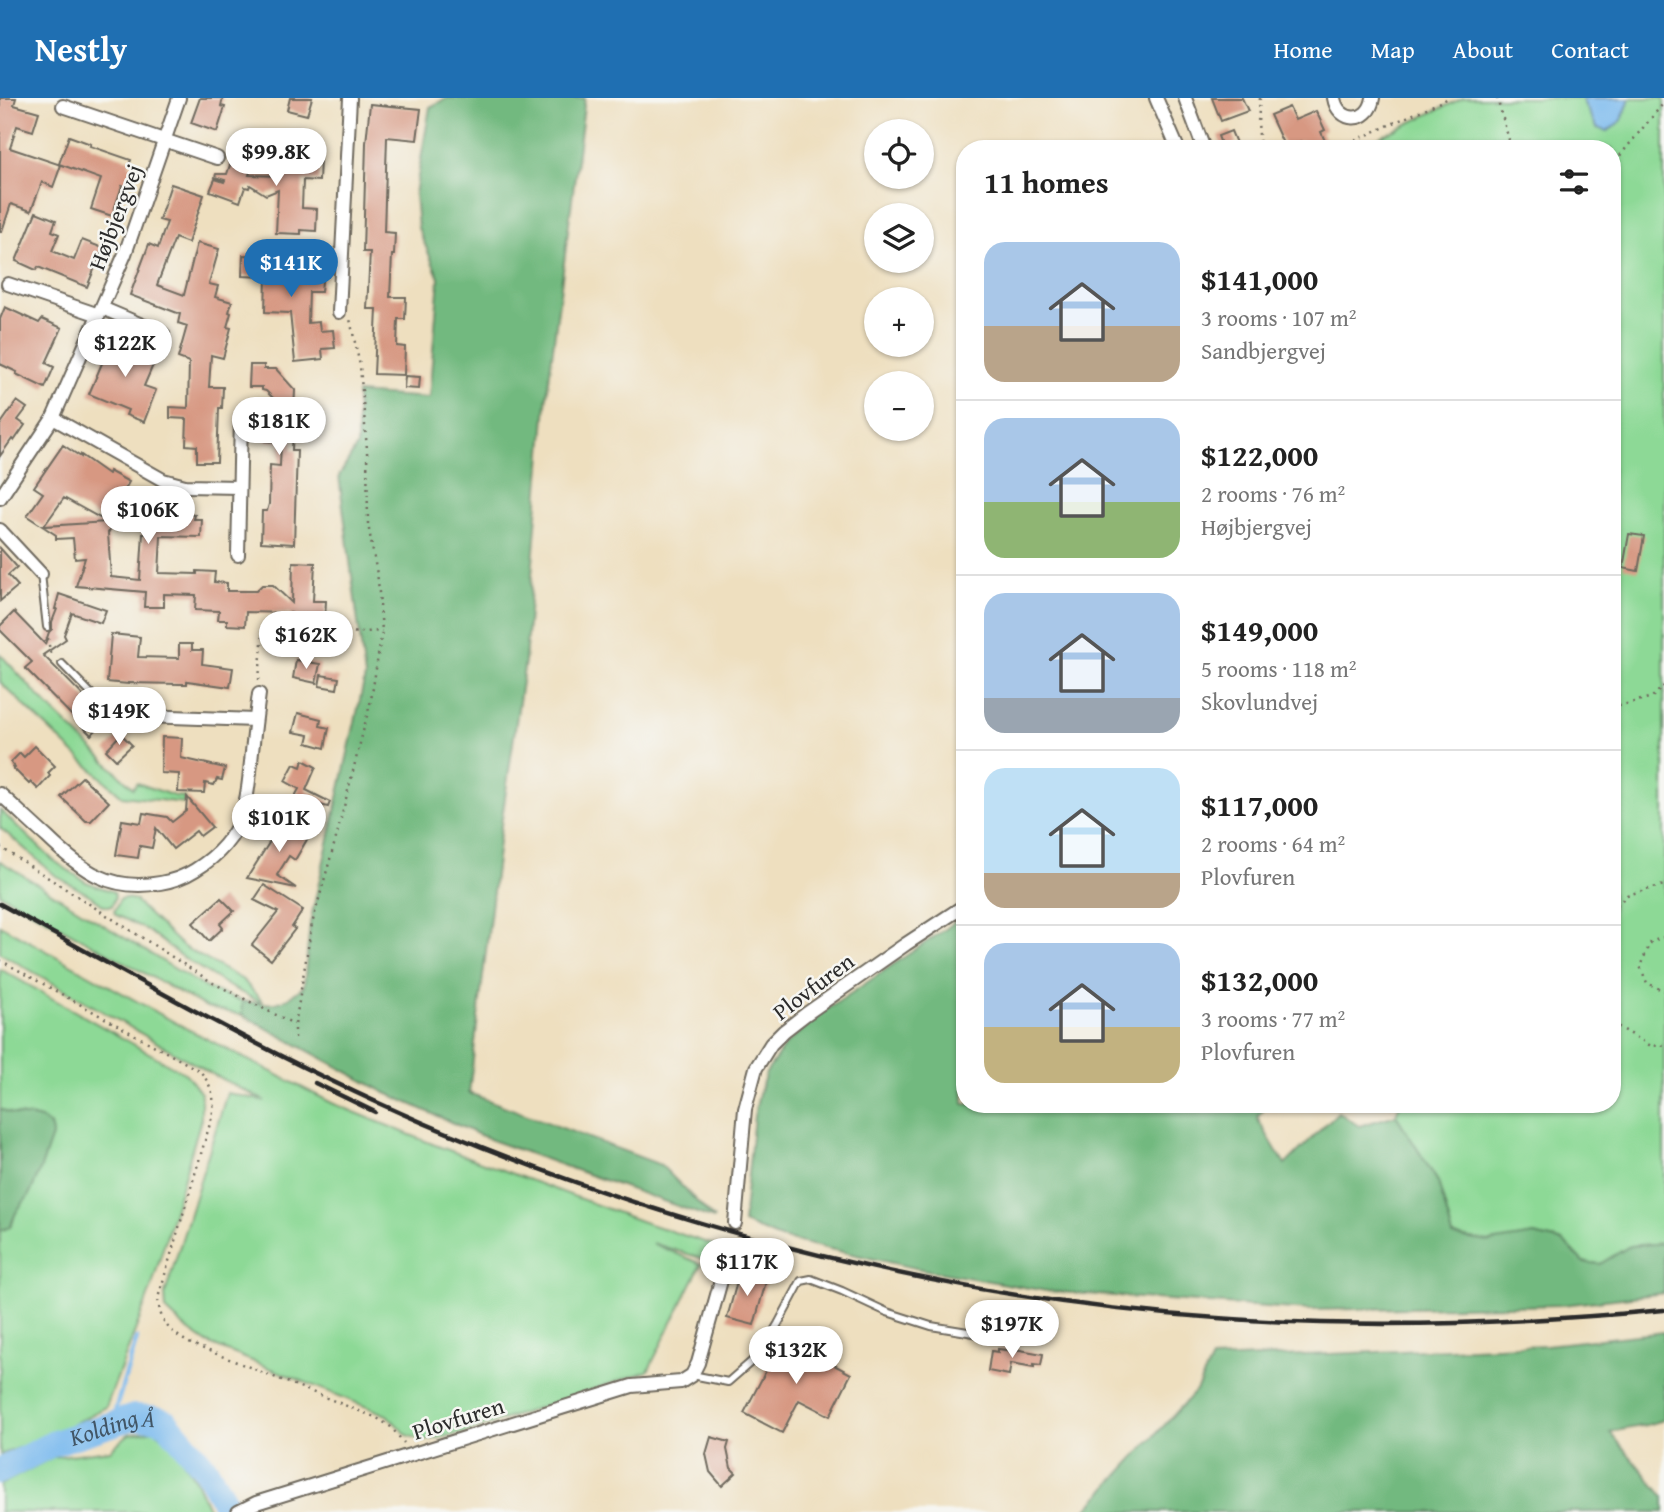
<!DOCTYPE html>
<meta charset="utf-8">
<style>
body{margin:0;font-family:"Gentium Book Plus",serif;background:#f2f2f2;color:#222;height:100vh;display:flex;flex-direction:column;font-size:26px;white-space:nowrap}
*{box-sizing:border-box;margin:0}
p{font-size:23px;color:#767676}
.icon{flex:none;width:38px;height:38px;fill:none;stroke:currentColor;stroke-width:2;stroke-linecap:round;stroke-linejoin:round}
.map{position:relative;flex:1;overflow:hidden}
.side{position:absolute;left:956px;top:42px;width:665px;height:973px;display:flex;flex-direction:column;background:#fff;border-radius:28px;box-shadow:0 2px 5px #0004}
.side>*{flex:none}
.tools{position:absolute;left:864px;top:21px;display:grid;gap:14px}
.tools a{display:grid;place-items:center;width:70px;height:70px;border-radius:50%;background:#fff;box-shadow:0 2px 5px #0004;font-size:35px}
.price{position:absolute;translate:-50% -60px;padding:0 16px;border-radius:24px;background:#fff;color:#222;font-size:23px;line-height:46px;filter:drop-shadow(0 2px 4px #0008)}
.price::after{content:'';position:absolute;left:50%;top:42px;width:21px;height:16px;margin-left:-10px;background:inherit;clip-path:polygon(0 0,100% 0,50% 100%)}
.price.selected{background:#1f6fb2;color:#fff}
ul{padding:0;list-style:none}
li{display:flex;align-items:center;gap:21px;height:175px;padding:0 28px}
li+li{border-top:2px solid #e0e0e0}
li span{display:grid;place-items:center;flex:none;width:196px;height:140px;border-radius:21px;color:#555}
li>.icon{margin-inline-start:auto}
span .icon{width:84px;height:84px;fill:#fffc;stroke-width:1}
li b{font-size:30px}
h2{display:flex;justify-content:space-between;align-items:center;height:84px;padding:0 28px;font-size:30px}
header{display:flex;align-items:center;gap:42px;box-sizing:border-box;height:98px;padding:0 35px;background:#1f6fb2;color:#fff}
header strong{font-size:33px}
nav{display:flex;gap:38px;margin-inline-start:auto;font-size:24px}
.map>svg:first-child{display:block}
</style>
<header>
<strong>Nestly</strong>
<nav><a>Home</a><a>Map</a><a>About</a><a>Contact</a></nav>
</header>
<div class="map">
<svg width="1664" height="1414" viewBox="0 0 1664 1414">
<rect width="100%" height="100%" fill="#f6f6f2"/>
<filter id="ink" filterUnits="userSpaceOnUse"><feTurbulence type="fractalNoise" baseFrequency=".0143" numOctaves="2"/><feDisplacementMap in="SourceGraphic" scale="14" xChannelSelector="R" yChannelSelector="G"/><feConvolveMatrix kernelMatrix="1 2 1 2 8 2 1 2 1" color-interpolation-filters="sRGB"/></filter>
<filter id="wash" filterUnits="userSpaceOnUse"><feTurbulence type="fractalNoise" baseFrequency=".00686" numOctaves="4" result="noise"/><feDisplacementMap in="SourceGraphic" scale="28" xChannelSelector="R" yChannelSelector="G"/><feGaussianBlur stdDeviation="1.57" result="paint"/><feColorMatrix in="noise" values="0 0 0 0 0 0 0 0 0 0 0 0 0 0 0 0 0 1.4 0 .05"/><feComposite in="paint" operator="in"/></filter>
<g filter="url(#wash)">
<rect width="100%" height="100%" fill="#eedfbf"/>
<g fill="#8dd996" stroke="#5c8260" stroke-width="2">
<polygon points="1463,0 1664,0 1664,1145 1630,1148 1600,1166 1583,1164 1564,1144 1534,1137 1489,1145 1453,1138 1438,1084 1396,1017 1400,1006 1612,1006 1612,51 1354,51"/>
<polygon points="0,556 48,608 133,690 137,685 174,698 184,699 184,705 122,698 75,656 0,584"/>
<polygon points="0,712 53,762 86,784 114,794 115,799 112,808 104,808 91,798 56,778 10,738 0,730"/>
<polygon points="0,763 206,890 242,903 242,917 206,909 0,796"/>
<polygon points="125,800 136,802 136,804 182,848 243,882 262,903 258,903 230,889 182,859 147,832 116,817 114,814 120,801"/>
<polygon points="0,827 178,926 332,1005 435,1047 643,1124 714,1147 707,1162 652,1145 701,1166 648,1273 464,1335 424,1343 407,1337 387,1317 207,1245 184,1229 166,1212 165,1196 227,995 265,1003 214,977 0,855"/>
<path d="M0,871L186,976L201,995V1021L151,1191L106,1309L54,1336L0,1357V1132H3L9,1129L13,1124L15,1115L26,1100L33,1087L52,1038L50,1027C40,1018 29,1019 17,1017C11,1016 5,1013 0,1011Z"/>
<polygon points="155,1332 173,1347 196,1383 208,1410 206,1414 0,1414 0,1387 53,1359 110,1352 129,1336"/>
</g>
<g fill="#72b97f" stroke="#4e7255" stroke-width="2">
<path d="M447,0H585L546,305L525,563L501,727L469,995L661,1067L714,1121L491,1042L386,995L242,917V903C273,907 280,909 304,888L310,825L365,579L339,378L357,348V295L429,300L439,180L418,130L415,96L430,9Z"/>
<polygon points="964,816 964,1006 1268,1006 1257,1020 1285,1067 1338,1014 1359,1028 1396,1017 1438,1084 1453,1138 1489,1144 1534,1137 1564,1144 1583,1164 1600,1166 1630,1148 1664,1145 1664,1195 1563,1207 1309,1212 1154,1201 1046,1193 915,1170 780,1140 743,1125 754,1018 760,992 766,975 785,947 819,917 947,830"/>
<path d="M0,1011C5,1013 11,1016 17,1017C32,1020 52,1017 52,1038C45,1057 38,1083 27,1100C24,1104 20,1108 17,1113C11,1123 14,1130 0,1132Z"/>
<polygon points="1664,1234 1664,1322 1647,1327 1610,1334 1664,1399 1664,1414 1084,1414 1196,1293 1212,1261 1546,1247"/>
</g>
<path fill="#79b9ee" stroke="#52728c" stroke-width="2" d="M1581,0H1630C1624,17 1624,24 1607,33L1597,30Z"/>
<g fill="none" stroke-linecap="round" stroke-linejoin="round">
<polyline stroke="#79b9ee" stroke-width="4.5" points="111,1326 137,1240"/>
<path stroke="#79b9ee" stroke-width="26" id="s1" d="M0,1373L54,1345L134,1319L153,1320L166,1324L205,1370L230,1414"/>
</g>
<g id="blocks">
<g fill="#d79882" fill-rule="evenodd">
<polygon points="0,0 16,0 14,7 39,14 33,33 17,28 10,50 61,67 53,89 42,84 31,113 11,106 2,133 0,133"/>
<polygon points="200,0 223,0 221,8 225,9 217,34 191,25"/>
<polygon points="290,0 312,0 307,17 287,12"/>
<polygon points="1212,0 1242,0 1248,13 1221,23"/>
<polygon points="370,6 421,11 417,42 387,39 384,134 395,135 394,157 392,157 390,199 406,199 405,221 398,221 397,248 405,249 404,277 374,276 377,211 367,211 370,154 363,154 366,45"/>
<polygon points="1289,9 1295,22 1316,13 1325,32 1321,34 1325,43 1307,51 1305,51 1301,43 1285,50 1270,17"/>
<polygon points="1231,33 1236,45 1223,51 1218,38"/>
<polygon points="69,38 91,46 90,48 131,62 129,67 134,69 127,89 122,88 112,118 91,111 101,81 59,66"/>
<polygon points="284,48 300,49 300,60 320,61 319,83 303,82 302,110 317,111 316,133 301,132 301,136 276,135 278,92 266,97 250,87 249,90 245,89 240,104 210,93 215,81 224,84 225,82 215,79 216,76 227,76 233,58 253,65 249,77 280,78 281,59 284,59"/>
<polygon points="171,86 204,97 188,145 175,140 157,187 184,197 197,145 219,151 209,186 218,188 215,199 232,204 229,214 231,215 227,229 231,230 223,260 211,257 209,289 223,289 222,310 219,310 217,364 197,364 197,348 186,347 187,321 170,320 170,309 188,310 189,264 178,260 187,228 178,225 180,216 130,197 149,146 158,150 167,124 159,122"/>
<polygon points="36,114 56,122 52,133 59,136 52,153 74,162 82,142 103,150 87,189 38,169 36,172 16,163"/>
<polygon points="266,146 285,147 285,158 289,159 288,169 323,171 321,194 309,194 308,225 319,224 320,233 333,232 335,250 322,251 323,261 295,264 290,215 265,214 266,179 242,178 243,157 266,158"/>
<polygon points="5,209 39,225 42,221 62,230 46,265 54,269 45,290 16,276 17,274 0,266 0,221"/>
<polygon points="113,239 133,248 132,250 156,260 144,288 156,292 144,324 126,317 128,312 89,296"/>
<polygon points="250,267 264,267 264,271 276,271 295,292 292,352 297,352 294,446 261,444 262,413 267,413 269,406 270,367 280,368 281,344 265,343 266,318 272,319 273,300 266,293 262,292 262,289 249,289"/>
<polygon points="405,278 420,279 419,291 404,290"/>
<polygon points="17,303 27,310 18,322 25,327 14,343 12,341 0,358 0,327"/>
<path d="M63,347L81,359V357L108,376L109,373L129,384L120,400L126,404L108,435L111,479L140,482L143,435L149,436L150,428H156L157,406H179V416L195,417L194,421H202L201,439L161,438L159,475L197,476V473L215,474L214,484L227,485V493H256L262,487H273L292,505L293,464L315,465L313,503H326L325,519L291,517V515L246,514L245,528L227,527V522H218L219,513L195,512L196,497L164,496V509H144L145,494L76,488L85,460L75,461L73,440L56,441V437L27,418L43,395L34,389ZM64,400L107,424L44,428Z"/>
<polygon points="1629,436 1644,438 1638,473 1623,470"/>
<polygon points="0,450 17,469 8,477 18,488 0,503"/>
<polygon points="59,496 106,512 101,525 72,515 64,537 66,541 43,557 104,619 104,624 91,637 25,570 32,564 0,532 0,528 14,514 45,546 49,534 52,531 52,524 57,511 55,511"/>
<polygon points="111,536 140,539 138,559 179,560 179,546 192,546 192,552 203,552 202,566 233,570 230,589 187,583 187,586 180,586 128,585 128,586 107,584"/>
<polygon points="296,562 320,566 316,585 293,580"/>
<polygon points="321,577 339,580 337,591 319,588"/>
<polygon points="298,615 321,621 320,628 329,630 325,650 307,645 309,637 293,634"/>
<polygon points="121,636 132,647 116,662 106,652"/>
<polygon points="162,639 182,640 181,660 225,670 222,682 217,681 214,687 205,685 204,695 178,694 179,676 161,675"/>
<polygon points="35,648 55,668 48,675 50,678 38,691 31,684 29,686 13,670 15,669 11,664 20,655 24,659"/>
<polygon points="303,662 316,669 306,692 330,704 328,709 294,700 299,691 285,683 294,666 301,669"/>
<polygon points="82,679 109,704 91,723 86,723 61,699"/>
<polygon points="187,699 212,729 200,738 196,733 173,751 156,730 152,750 140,748 138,760 116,757 122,722 141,725 143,715 167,719 172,724 186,713"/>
<polygon points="284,721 305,733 304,735 309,738 295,762 289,758 277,777 296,790 247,780"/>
<polygon points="264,787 303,812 292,829 295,831 271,862 252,847 278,814 254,802"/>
<polygon points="221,800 234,813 220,826 223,830 209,843 193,825"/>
<polygon points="740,1173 767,1180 754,1227 727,1220"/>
<polygon points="783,1240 851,1276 830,1318 799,1302 782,1335 744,1315"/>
<polygon points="998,1251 1014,1253 1014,1251 1043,1256 1041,1267 1034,1266 1034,1269 1011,1265 1009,1277 988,1273 991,1253 998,1254"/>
<polygon points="711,1339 729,1344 727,1351 731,1370 736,1375 722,1388 710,1374 706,1356"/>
</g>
</g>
</g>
<g filter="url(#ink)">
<use href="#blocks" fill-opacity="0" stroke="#6f6a5f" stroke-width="2"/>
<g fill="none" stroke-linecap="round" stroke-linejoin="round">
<polyline stroke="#c7bba1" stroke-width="12" stroke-dasharray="12 6" stroke-linecap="butt" points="729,1154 735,1125"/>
<defs>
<g id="lane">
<polyline points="41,476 47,529"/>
<polyline points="62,566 111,616 144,618"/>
<polyline points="692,1277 728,1284 759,1257 778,1226 801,1183 811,1181 842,1193 887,1214 931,1228 986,1237"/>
</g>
<g id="street">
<polyline points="1156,0 1178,51"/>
<polyline points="1185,0 1204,51"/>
<path d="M1334,0C1338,25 1369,27 1373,0"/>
<polyline points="63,8 217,60"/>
<polyline points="8,186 99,217"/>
<polyline points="102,210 163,236"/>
<polyline points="339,214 350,0"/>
<polyline points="53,320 163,382 185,388 239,389"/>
<polyline points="0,400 53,320 125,156 179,0"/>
<polyline points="0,432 41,476"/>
<polyline points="238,457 241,320"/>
<polyline points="144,618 255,622"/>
<path d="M0,696C16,710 31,725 47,739C81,772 110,794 160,785C172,783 184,779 195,772C216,759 234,741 242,717C248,700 249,682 251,664C253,642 256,619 259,596"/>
<polyline points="735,1125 745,1011 756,970 771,946 784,933 806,916 906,846 964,808"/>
<polyline points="238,1414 256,1405 632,1288 681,1284 692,1277 698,1265 729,1154"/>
</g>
</defs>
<use href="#lane" stroke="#6f6a5f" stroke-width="10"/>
<use href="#street" stroke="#6f6a5f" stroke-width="16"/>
<g stroke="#6f6a5f" stroke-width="2.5" stroke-dasharray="2 5" stroke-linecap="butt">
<polyline points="1260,0 1258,24 1260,51"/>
<polyline points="1497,0 1509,42 1518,51"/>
<polyline points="1336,51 1449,0"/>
<polyline points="1612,69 1622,55 1662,7 1664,3"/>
<polyline points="48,540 50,554 54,559"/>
<polyline points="259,582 263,533 329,536 382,533"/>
<polyline points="1612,610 1652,599 1664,588"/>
<polyline points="0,749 213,885 294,926"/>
<polyline points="1612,812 1627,797 1664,787"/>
<polyline points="1664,839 1651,844 1640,868 1647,885 1664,893"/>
<path d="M0,862L200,973C212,988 216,1000 212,1019L158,1200C160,1225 168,1232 189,1245L377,1320L391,1329L404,1345"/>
<polyline points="1612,925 1651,948 1664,947"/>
<polyline points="295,940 295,927 312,826 336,740 371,602 382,533 378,482 368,426 367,351 360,268 350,221"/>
</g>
<use href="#lane" stroke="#fff" stroke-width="6"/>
<use href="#street" stroke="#fff" stroke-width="12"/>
<g stroke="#2b2b2b" stroke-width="4.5">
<path d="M0,806C146,886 291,970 445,1034C687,1135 955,1202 1217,1220C1367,1231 1515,1226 1664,1212"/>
<polyline points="315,985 375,1014"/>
</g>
</g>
</g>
<g text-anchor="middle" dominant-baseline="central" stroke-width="5" stroke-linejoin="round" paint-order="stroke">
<g font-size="23" fill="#2b2b2b" stroke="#f6f6f2">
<text transform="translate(115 119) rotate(-69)">Højbjergvej</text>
<text transform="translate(813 888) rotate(-37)">Plovfuren</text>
<text transform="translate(458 1320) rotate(-17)">Plovfuren</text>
</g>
<g font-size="24" font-style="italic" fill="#425666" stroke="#f6f6f2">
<text stroke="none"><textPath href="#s1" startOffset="122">Kolding Å</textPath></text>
</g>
</g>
</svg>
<div class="tools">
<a><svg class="icon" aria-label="locate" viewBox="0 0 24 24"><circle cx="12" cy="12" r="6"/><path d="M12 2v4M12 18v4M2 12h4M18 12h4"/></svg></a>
<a><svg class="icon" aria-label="layers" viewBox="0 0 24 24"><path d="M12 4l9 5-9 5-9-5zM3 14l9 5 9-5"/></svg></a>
<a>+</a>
<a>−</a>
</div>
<b class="price" style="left:276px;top:90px">$99.8K</b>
<b class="price selected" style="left:291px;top:201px">$141K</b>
<b class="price" style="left:125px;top:281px">$122K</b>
<b class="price" style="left:279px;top:359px">$181K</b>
<b class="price" style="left:148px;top:448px">$106K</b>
<b class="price" style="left:306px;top:573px">$162K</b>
<b class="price" style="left:119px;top:649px">$149K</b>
<b class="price" style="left:279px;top:756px">$101K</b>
<b class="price" style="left:747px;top:1200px">$117K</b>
<b class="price" style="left:1012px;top:1262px">$197K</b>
<b class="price" style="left:796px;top:1288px">$132K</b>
<section class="side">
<h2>11 homes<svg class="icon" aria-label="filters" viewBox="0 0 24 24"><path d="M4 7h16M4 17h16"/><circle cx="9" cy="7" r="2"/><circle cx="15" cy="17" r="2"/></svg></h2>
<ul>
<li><span style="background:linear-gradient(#a9c7e8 60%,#b9a48a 0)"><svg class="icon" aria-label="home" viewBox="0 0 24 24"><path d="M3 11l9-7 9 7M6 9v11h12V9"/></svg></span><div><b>$141,000</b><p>3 rooms · 107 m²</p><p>Sandbjergvej</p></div></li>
<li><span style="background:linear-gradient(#a9c7e8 60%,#8fb573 0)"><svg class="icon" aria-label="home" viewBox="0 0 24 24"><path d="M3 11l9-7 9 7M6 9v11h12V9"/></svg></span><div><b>$122,000</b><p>2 rooms · 76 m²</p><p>Højbjergvej</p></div></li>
<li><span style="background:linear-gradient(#a9c7e8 75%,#9aa5b1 0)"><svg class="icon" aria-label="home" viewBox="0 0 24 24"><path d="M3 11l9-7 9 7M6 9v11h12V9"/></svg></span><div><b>$149,000</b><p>5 rooms · 118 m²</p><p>Skovlundvej</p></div></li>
<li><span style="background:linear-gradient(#bfe0f5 75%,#b9a48a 0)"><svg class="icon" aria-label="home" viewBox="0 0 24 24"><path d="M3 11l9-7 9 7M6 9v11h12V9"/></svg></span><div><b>$117,000</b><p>2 rooms · 64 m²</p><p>Plovfuren</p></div></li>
<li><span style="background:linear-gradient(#a9c7e8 60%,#c2b280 0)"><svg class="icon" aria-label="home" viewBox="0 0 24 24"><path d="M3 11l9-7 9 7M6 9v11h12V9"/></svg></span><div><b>$132,000</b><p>3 rooms · 77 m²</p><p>Plovfuren</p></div></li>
</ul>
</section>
</div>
